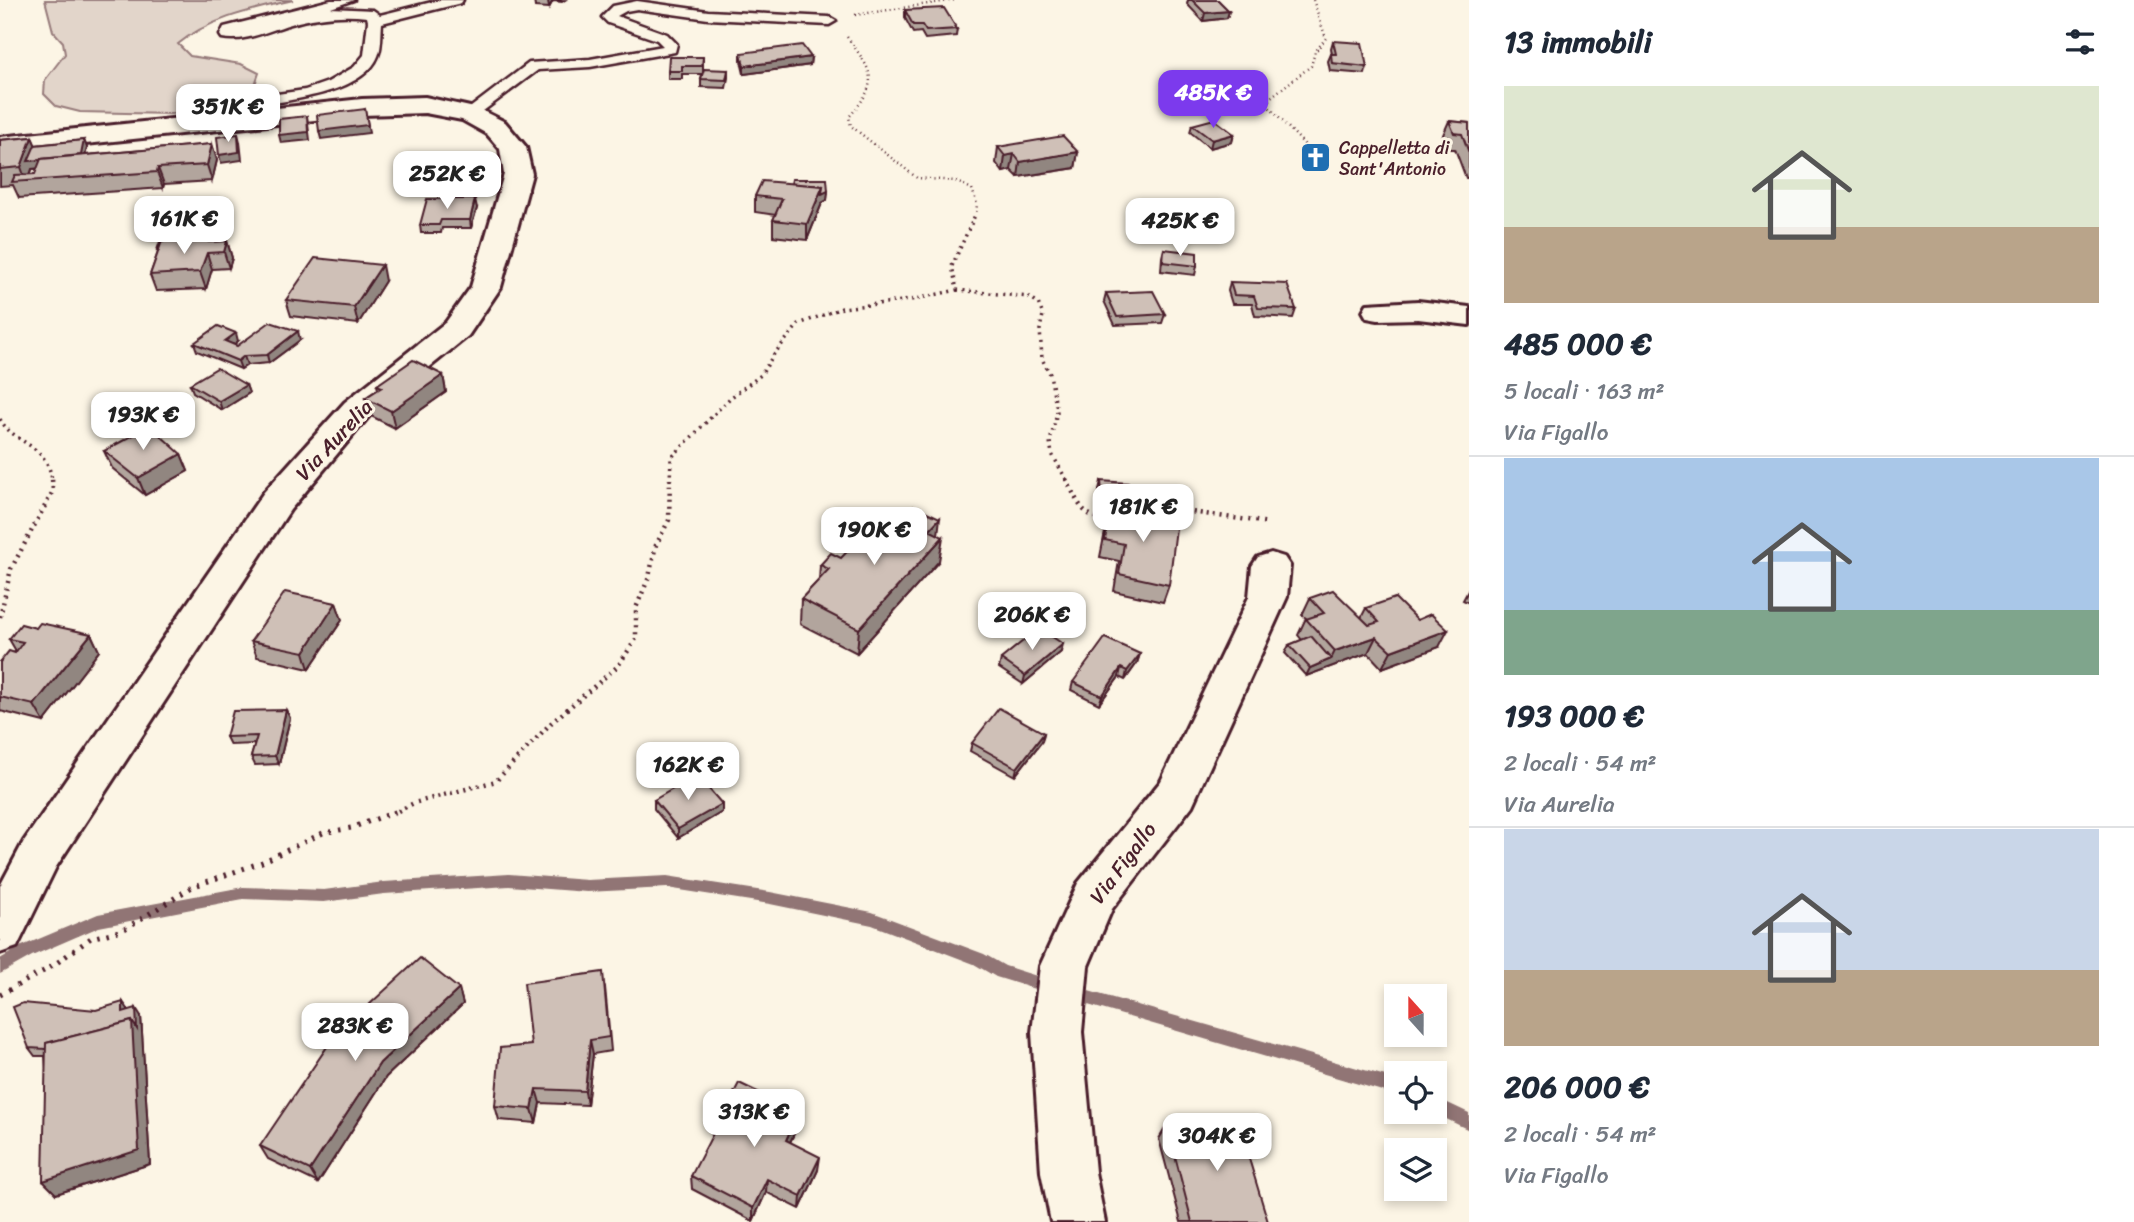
<!DOCTYPE html>
<html lang="it">
<meta charset="utf-8">
<style>
body{margin:0;font-family:Sriracha,sans-serif;background:#f6f6f7;color:#1f2937;height:100vh;display:flex;flex-direction:column;font-size:26px;white-space:nowrap}
*{box-sizing:border-box;margin:0}
p{font-size:23px;color:#747a83}
.icon{flex:none;width:38px;height:38px;fill:none;stroke:currentColor;stroke-width:2;stroke-linecap:round;stroke-linejoin:round}
.map{position:relative;flex:1;overflow:hidden}
.sheet{display:flex;flex-direction:column;background:#fff;width:665px}
.sheet>*{flex:none}
.needle{width:46px;rotate:339deg}
.buttons{position:absolute;left:1384px;top:984px;display:grid;gap:14px}
.buttons a{display:grid;place-items:center;width:63px;height:63px;border-radius:0px;background:#fff;box-shadow:0 4px 10px #0003;font-size:35px}
.price{position:absolute;translate:-50% -60px;padding:0 16px;border-radius:14px;background:#fff;color:#222;font-size:23px;line-height:46px;filter:drop-shadow(0 2px 4px #0008)}
.price::after{content:'';position:absolute;left:50%;top:42px;width:21px;height:16px;margin-left:-10px;background:inherit;clip-path:polygon(0 0,100% 0,50% 100%)}
.price.selected{background:#7c3aed;color:#fff}
ul{padding:0;list-style:none}
li{display:grid;align-content:center;gap:14px;height:371px;padding:0 35px}
li+li{border-top:2px solid #e0e1e3}
li span{display:grid;place-items:center;height:217px;border-radius:0px;color:#555}
li>.icon{margin-inline-start:auto}
span .icon{width:126px;height:126px;fill:#fffc;stroke-width:1}
li b{font-size:30px}
h2{display:flex;justify-content:space-between;align-items:center;height:84px;padding:0 35px;font-size:30px}
main{display:flex;flex:1;min-height:0}
.map>svg:first-child{display:block}
</style>
<main>
<div class="map">
<svg width="1469" height="1222" viewBox="0 0 1469 1222">
<rect width="100%" height="100%" fill="#fcf5e5"/>
<filter id="ink" filterUnits="userSpaceOnUse"><feTurbulence type="fractalNoise" baseFrequency=".0143" numOctaves="2"/><feDisplacementMap in="SourceGraphic" scale="14" xChannelSelector="R" yChannelSelector="G"/><feConvolveMatrix kernelMatrix="1 2 1 2 8 2 1 2 1" color-interpolation-filters="sRGB"/></filter>
<g filter="url(#ink)">
<path fill="#e2d5ca" stroke="#967a7a" stroke-width="2" d="M45,0H293C255,9 209,18 178,44L190,56L241,64L259,73L254,87L203,107L171,114L80,112L56,106L44,94L45,80L65,54L63,42L53,31Z"/>
<g fill="none" stroke-linecap="round" stroke-linejoin="round">
<g fill="#917474" fill-rule="evenodd">
<polygon points="509,874 587,880 667,876 770,892 872,912 984,954 1005,966 1059,983 1062,988 1059,993 1054,995 996,977 974,964 872,925 770,904 667,888 587,892 509,886 384,894 324,902 243,899 99,927 32,956 0,974 0,959 22,946 98,914 243,887 324,890 384,882"/>
<polygon points="1071,986 1396,1079 1396,1095 1071,1000 1066,998 1063,993 1066,988"/>
<polygon points="1435,1097 1469,1113 1469,1130 1430,1111 1435,1111"/>
</g>
<defs>
<g id="lane">
<path d="M331,0H354L331,8L373,10L380,15L440,0H463L461,3L382,23C381,33 382,47 378,56C363,94 285,101 251,106L243,110L235,124H225L222,121L232,104L242,99L305,90L328,82L354,67L364,55L368,21L367,17C341,14 316,17 291,24C270,30 244,43 222,38L220,35L224,27Z"/>
<polygon points="637,1 708,11 829,17 836,21 829,25 708,19 637,9 626,11 617,16 667,34 677,44 675,52 590,67 538,70 475,117 465,117 462,114 529,63 590,59 663,46 657,40 608,23 602,17 613,6"/>
</g>
<g id="street">
<polygon points="1418,301 1469,307 1469,325 1418,319 1378,320 1367,318 1363,311 1367,304"/>
<polygon points="1271,553 1284,557 1290,566 1287,597 1192,806 1112,909 1088,966 1082,1032 1095,1172 1105,1222 1051,1222 1041,1172 1032,1032 1040,966 1078,883 1161,781 1249,597 1252,566 1258,557"/>
</g>
<polygon id="primary" points="425,97 479,109 505,122 526,147 532,174 501,287 468,336 369,416 290,510 56,867 17,947 0,953 0,886 24,841 264,492 345,402 446,322 471,287 504,174 500,149 487,134 462,120 425,113 362,115 0,153 0,137 362,99"/>
</defs>
<use href="#lane" stroke="#4a1f2b" stroke-width="5"/>
<use href="#street" stroke="#4a1f2b" stroke-width="6"/>
<use href="#primary" stroke="#4a1f2b" stroke-width="6"/>
<g stroke="#4a1f2b" stroke-width="2.5" stroke-dasharray="1 3.5" stroke-linecap="butt">
<polyline points="1313,0 1326,38 1315,52 1311,66 1271,97 1268,106 1319,160"/>
<polyline points="855,15 955,0"/>
<path d="M847,37C873,73 881,80 849,117L851,126L917,178L955,181L972,189L977,204L976,215"/>
</g>
<g stroke="#4a1f2b" stroke-width="3.5" stroke-dasharray="2 4.5" stroke-linecap="butt">
<polyline points="957,290 1030,297 1038,303 1043,315 1040,329 1042,359 1050,374 1057,412 1050,442 1052,454 1067,481"/>
<path d="M0,419C14,445 48,443 52,481"/>
<polyline points="670,481 671,458 730,398 761,375 774,354 799,324 842,308 911,300 957,290 952,266 976,213"/>
</g>
<g stroke="#4a1f2b" stroke-width="4.5" stroke-dasharray="2 5" stroke-linecap="butt">
<path d="M1066,479C1079,503 1081,519 1111,519"/>
<polyline points="1144,516 1191,512 1269,523"/>
<polyline points="0,617 11,569 53,491 52,479"/>
<polyline points="398,811 414,803 496,781 551,723 618,666 636,639 636,608 649,577 656,545 669,520 670,479"/>
</g>
<polyline stroke="#4a1f2b" stroke-width="5" stroke-dasharray="2.5 7" stroke-linecap="butt" points="0,995 51,967 91,938 123,930 192,887 262,862 323,833 351,828 401,810"/>
<use href="#lane" fill="#fcf5e5" fill-rule="evenodd"/>
<use href="#street" fill="#fcf5e5" fill-rule="evenodd"/>
<use href="#primary" fill="#fcf5e5" fill-rule="evenodd"/>
</g>
<g fill="#b2a59d" stroke="#4a1f2b" stroke-width="2" fill-rule="evenodd">
<polygon points="534,0 565,0 562,2 553,1 549,8 535,7"/>
<polygon points="1188,0 1218,0 1229,11 1227,18 1203,21 1187,4"/>
<polygon points="905,10 957,29 956,36 925,39 921,32 913,33 905,18"/>
<polygon points="1333,41 1367,67 1365,74 1330,71 1328,61 1331,54 1332,54 1331,48"/>
<polygon points="741,53 811,57 810,65 744,74 741,61"/>
<polygon points="703,57 703,73 728,70 728,78 726,88 701,87 701,79 702,74 682,74 682,79 668,79 668,71"/>
<polygon points="1449,121 1469,123 1469,178 1466,178 1455,149 1447,149 1442,137"/>
<polygon points="1192,125 1234,134 1232,142 1210,148 1190,132"/>
<path d="M32,137L35,145L84,140L87,148L85,155L212,144L217,160L212,181L164,184L163,188L19,198L13,185L0,186V140ZM32,169H37L35,174H31Z"/>
<polygon points="998,147 1078,152 1075,168 1018,177 1011,170 1003,172 996,163"/>
<polygon points="442,160 466,169 463,176 451,175 452,180 449,188 437,187 436,179 440,171 440,167"/>
<polygon points="828,191 827,200 822,203 807,240 773,236 773,220 776,215 755,212 755,196"/>
<polygon points="477,208 471,228 442,228 441,233 421,233 420,225"/>
<polygon points="210,240 211,242 227,241 232,258 229,268 212,269 206,289 156,291 150,275 158,252 157,250 187,241"/>
<polygon points="1164,249 1197,266 1195,275 1161,271 1162,257"/>
<polygon points="385,281 358,324 291,316 286,300"/>
<polygon points="1230,282 1296,309 1293,318 1255,316 1252,304 1232,304 1228,291"/>
<polygon points="1106,293 1165,314 1162,323 1115,325 1104,301"/>
<polygon points="300,340 269,363 247,365 241,369 197,351 194,343 238,341 234,344 237,346"/>
<polygon points="443,375 446,392 395,428 369,415 365,398 378,389 377,385"/>
<polygon points="190,384 246,385 249,393 222,410 193,392"/>
<polygon points="104,451 181,454 188,471 145,495 112,468"/>
<polygon points="1101,481 1131,505 1129,511 1169,585 1163,602 1114,591 1119,561 1100,557 1109,512 1101,512 1099,490"/>
<polygon points="897,525 938,534 939,561 857,653 800,624 801,599 819,580 820,565 841,558"/>
<polygon points="1469,589 1469,603 1463,600"/>
<polygon points="1310,598 1361,618 1366,608 1439,647 1382,668 1368,653 1306,676 1285,653 1289,645 1302,640 1298,635 1306,618 1302,615"/>
<polygon points="336,603 342,620 309,669 257,657 251,641"/>
<polygon points="36,628 91,634 99,651 44,722 0,711 0,662 16,651 9,639"/>
<polygon points="1061,652 1023,684 999,668 1001,659"/>
<polygon points="1140,654 1137,663 1125,680 1119,677 1099,704 1071,690 1073,682"/>
<polygon points="286,710 290,718 279,764 255,765 251,757 255,744 230,745 226,737"/>
<polygon points="1044,733 1042,741 1015,776 970,751 972,743"/>
<polygon points="654,800 722,804 722,812 678,838 654,809"/>
<polygon points="605,987 611,1051 593,1054 587,1105 540,1103 536,1123 499,1120 495,1106 531,1045"/>
<polygon points="459,989 463,1004 386,1077 318,1183 268,1159 260,1146"/>
<polygon points="128,1009 128,1010 141,1016 150,1164 56,1194 45,1056 35,1056 29,1048 96,1010"/>
<polygon points="798,1125 790,1142 818,1170 800,1209 766,1192 753,1221 692,1189 691,1176"/>
<polygon points="1167,1125 1268,1222 1181,1222 1159,1139"/>
</g>
<g fill="#918680" stroke="#4a1f2b" stroke-width="2">
<polygon points="548,0 553,0 549,8"/>
<polygon points="1229,11 1227,18 1203,21 1205,13"/>
<polygon points="811,57 810,65 744,74 744,66"/>
<polygon points="365,109 369,133 321,139 319,131"/>
<polygon points="307,116 310,140 281,143 279,135"/>
<polygon points="238,134 240,142 242,160 221,163 219,155"/>
<polygon points="1234,134 1232,142 1210,148 1212,140"/>
<polygon points="32,137 39,153 84,140 87,148 83,164 32,169 28,181 26,181 21,167"/>
<polygon points="212,144 217,160 212,181 207,165"/>
<polygon points="1078,152 1075,168 1018,177 1020,162"/>
<polygon points="1014,154 1011,170 1003,172 1005,156"/>
<polygon points="465,161 466,169 463,176 462,168"/>
<polygon points="158,168 164,184 163,188 157,172"/>
<polygon points="451,171 452,180 449,188 447,180"/>
<polygon points="823,186 828,191 827,200 822,203 807,240 807,224"/>
<polygon points="475,199 477,208 471,228 470,220"/>
<polygon points="227,241 232,258 229,268 224,252"/>
<polygon points="207,253 212,269 206,289 200,272"/>
<polygon points="382,265 385,281 358,324 354,307"/>
<polygon points="298,331 300,340 269,363 267,355"/>
<polygon points="236,333 238,341 228,349 225,341"/>
<polygon points="244,356 247,365 241,369 238,361"/>
<polygon points="443,375 446,392 395,428 391,411"/>
<polygon points="246,385 249,393 222,410 219,401"/>
<polygon points="181,454 188,471 145,495 138,478"/>
<polygon points="940,518 937,543 929,530"/>
<polygon points="943,537 939,561 857,653 859,629"/>
<polygon points="336,603 342,620 309,669 304,652"/>
<polygon points="1448,630 1439,647 1382,668 1391,651"/>
<polygon points="91,634 99,651 44,722 34,705"/>
<polygon points="1376,637 1368,653 1306,676 1310,668 1331,659 1335,651"/>
<polygon points="1063,644 1061,652 1023,684 1025,676"/>
<polygon points="1140,654 1137,663 1125,680 1127,671"/>
<polygon points="1121,668 1119,677 1099,704 1102,696"/>
<polygon points="286,710 290,718 279,764 275,756"/>
<polygon points="1044,733 1042,741 1015,776 1017,768"/>
<polygon points="722,804 722,812 678,838 678,829"/>
<polygon points="459,989 463,1004 386,1077 318,1183 310,1170 380,1063"/>
<polygon points="123,1002 128,1009 128,1019 123,1012"/>
<polygon points="136,1008 141,1016 150,1164 56,1194 43,1181 132,1021"/>
<polygon points="590,1040 593,1054 587,1105 585,1091"/>
<polygon points="536,1089 540,1103 536,1123 532,1109"/>
<polygon points="799,1112 798,1125 785,1153 786,1140"/>
<polygon points="820,1157 818,1170 800,1209 801,1196"/>
<polygon points="767,1179 766,1192 753,1221 753,1208"/>
</g>
<g fill="#cfc0b7" stroke="#4a1f2b" stroke-width="2">
<polygon points="1192,0 1218,0 1229,11 1205,13"/>
<polygon points="944,8 957,29 926,31 922,25 913,25 905,10"/>
<polygon points="1333,41 1362,43 1367,67 1332,63 1331,54 1336,54"/>
<polygon points="802,45 811,57 744,66 741,53"/>
<polygon points="669,57 703,57 702,66 682,66 682,71 668,71"/>
<polygon points="704,69 728,70 726,80 701,79"/>
<polygon points="365,109 368,125 319,131 317,115"/>
<polygon points="307,116 308,132 279,135 279,119"/>
<polygon points="1214,119 1234,134 1212,140 1192,125"/>
<polygon points="1449,121 1469,123 1469,153 1462,134 1454,133"/>
<polygon points="238,134 239,152 219,155 217,137"/>
<polygon points="1063,136 1078,152 1020,162 1014,154 1005,156 998,147"/>
<polygon points="32,137 21,167 0,169 0,140"/>
<polygon points="84,140 81,155 41,159 40,160 28,161 35,145"/>
<polygon points="212,144 207,165 158,168 157,172 12,182 15,175 35,174 41,159"/>
<polygon points="442,160 465,161 462,168 440,167"/>
<polygon points="440,171 451,171 447,180 436,179"/>
<polygon points="792,179 827,179 828,191 822,194 823,186 791,184"/>
<polygon points="762,181 823,186 807,224 773,220 782,199 755,196"/>
<polygon points="427,199 475,199 470,220 441,220 439,225 420,225"/>
<polygon points="186,235 184,241 162,241 159,250 157,250 162,236"/>
<polygon points="210,240 209,242 227,241 224,252 207,253 200,272 150,275 162,241"/>
<polygon points="1164,249 1197,253 1197,266 1163,262"/>
<polygon points="315,258 382,265 354,307 286,300"/>
<polygon points="1230,282 1287,284 1296,309 1258,308 1254,296 1234,295"/>
<polygon points="1153,291 1165,314 1117,317 1106,293"/>
<polygon points="270,322 298,331 267,355 244,356 238,361 194,343 218,326 236,333 225,341 237,346"/>
<polygon points="413,360 443,375 391,411 365,398 382,387 377,385"/>
<polygon points="217,368 246,385 219,401 190,384"/>
<polygon points="150,426 181,454 138,478 104,451"/>
<polygon points="1101,481 1128,483 1131,505 1103,503"/>
<polygon points="914,506 940,518 929,530 943,537 859,629 801,599 829,569 820,565 831,553 841,558 880,517 897,525"/>
<polygon points="1110,507 1177,520 1169,585 1119,574 1124,544 1105,540"/>
<polygon points="1333,590 1369,625 1379,622 1366,608 1395,598 1417,620 1431,614 1448,630 1391,651 1376,637 1335,651 1306,619 1324,613 1310,598"/>
<polygon points="285,592 336,603 304,652 251,641"/>
<polygon points="40,623 91,634 34,705 0,697 0,662 9,651 15,653 23,642 9,639 21,624 36,628"/>
<polygon points="1039,628 1063,644 1025,676 1001,659"/>
<polygon points="1311,636 1331,659 1310,668 1289,645"/>
<polygon points="1105,638 1140,654 1127,671 1121,668 1102,696 1073,682"/>
<polygon points="999,708 1044,733 1017,768 972,743"/>
<polygon points="286,710 275,756 251,757 257,736 226,737 233,711"/>
<polygon points="697,775 722,804 678,829 654,800"/>
<polygon points="420,958 459,989 380,1063 310,1170 260,1146 333,1038"/>
<polygon points="603,972 609,1037 590,1040 585,1091 536,1089 532,1109 495,1106 500,1048 531,1045 524,983"/>
<polygon points="123,1002 123,1012 136,1008 137,1029 132,1021 46,1043 46,1049 29,1048 13,1007 23,1003 96,1010"/>
<polygon points="132,1021 139,1150 43,1181 46,1043"/>
<polygon points="739,1083 799,1112 786,1140 820,1157 801,1196 767,1179 753,1208 691,1176"/>
<polygon points="1238,1122 1268,1222 1192,1222 1167,1125"/>
</g>
</g>
<defs>
<symbol id="church-square" viewBox="-11 -11 22 22"><rect x="-9" y="-9" width="18" height="18" rx="4" fill="#1f6fb2" stroke="#fcf5e5"/><path d="M-1.2-6h2.4v3.5h3.3v2.4h-3.3V6h-2.4V-.1h-3.3v-2.4h3.3Z" fill="#fff"/></symbol>
</defs>
<g fill-rule="evenodd">
<use href="#church-square" x="1298" y="140" width="35" height="35"/>
</g>
<g text-anchor="middle" dominant-baseline="central" stroke-width="6" stroke-linejoin="round" paint-order="stroke">
<g font-size="18" fill="#4a1f2b" stroke="#fcf5e5" text-anchor="start">
<text x="1339" y="148">Cappelletta di<tspan x="1339" dy="21">Sant'Antonio</tspan></text>
</g>
<g font-size="21" fill="#4a1f2b" stroke="#fcf5e5">
<text transform="translate(334 440) rotate(-47)">Via Aurelia</text>
<text transform="translate(1123 863) rotate(-53)">Via Figallo</text>
</g>
</g>
</svg>
<div class="buttons">
<a><svg class="needle" viewBox="-14 -14 28 28"><path d="M0-13l5 13h-10z" fill="#e53935"/><path d="M0 13l5-13h-10z" fill="#747a83"/></svg></a>
<a><svg class="icon" aria-label="locate" viewBox="0 0 24 24"><circle cx="12" cy="12" r="6"/><path d="M12 2v4M12 18v4M2 12h4M18 12h4"/></svg></a>
<a><svg class="icon" aria-label="layers" viewBox="0 0 24 24"><path d="M12 4l9 5-9 5-9-5zM3 14l9 5 9-5"/></svg></a>
</div>
<b class="price selected" style="left:1213px;top:130px">485K €</b>
<b class="price" style="left:228px;top:144px">351K €</b>
<b class="price" style="left:447px;top:211px">252K €</b>
<b class="price" style="left:184px;top:256px">161K €</b>
<b class="price" style="left:1180px;top:258px">425K €</b>
<b class="price" style="left:143px;top:452px">193K €</b>
<b class="price" style="left:1143px;top:544px">181K €</b>
<b class="price" style="left:874px;top:567px">190K €</b>
<b class="price" style="left:1032px;top:652px">206K €</b>
<b class="price" style="left:688px;top:802px">162K €</b>
<b class="price" style="left:355px;top:1063px">283K €</b>
<b class="price" style="left:754px;top:1149px">313K €</b>
<b class="price" style="left:1217px;top:1173px">304K €</b>
</div>
<section class="sheet">
<h2>13 immobili<svg class="icon" aria-label="filters" viewBox="0 0 24 24"><path d="M4 7h16M4 17h16"/><circle cx="9" cy="7" r="2"/><circle cx="15" cy="17" r="2"/></svg></h2>
<ul>
<li><span style="background:linear-gradient(#dfe7d0 65%,#b9a48a 0)"><svg class="icon" aria-label="home" viewBox="0 0 24 24"><path d="M3 11l9-7 9 7M6 9v11h12V9"/></svg></span><div><b>485 000 €</b><p>5 locali · 163 m²</p><p>Via Figallo</p></div></li>
<li><span style="background:linear-gradient(#a9c7e8 70%,#7fa58c 0)"><svg class="icon" aria-label="home" viewBox="0 0 24 24"><path d="M3 11l9-7 9 7M6 9v11h12V9"/></svg></span><div><b>193 000 €</b><p>2 locali · 54 m²</p><p>Via Aurelia</p></div></li>
<li><span style="background:linear-gradient(#c9d6e8 65%,#b9a48a 0)"><svg class="icon" aria-label="home" viewBox="0 0 24 24"><path d="M3 11l9-7 9 7M6 9v11h12V9"/></svg></span><div><b>206 000 €</b><p>2 locali · 54 m²</p><p>Via Figallo</p></div></li>
</ul>
</section>
</main>
